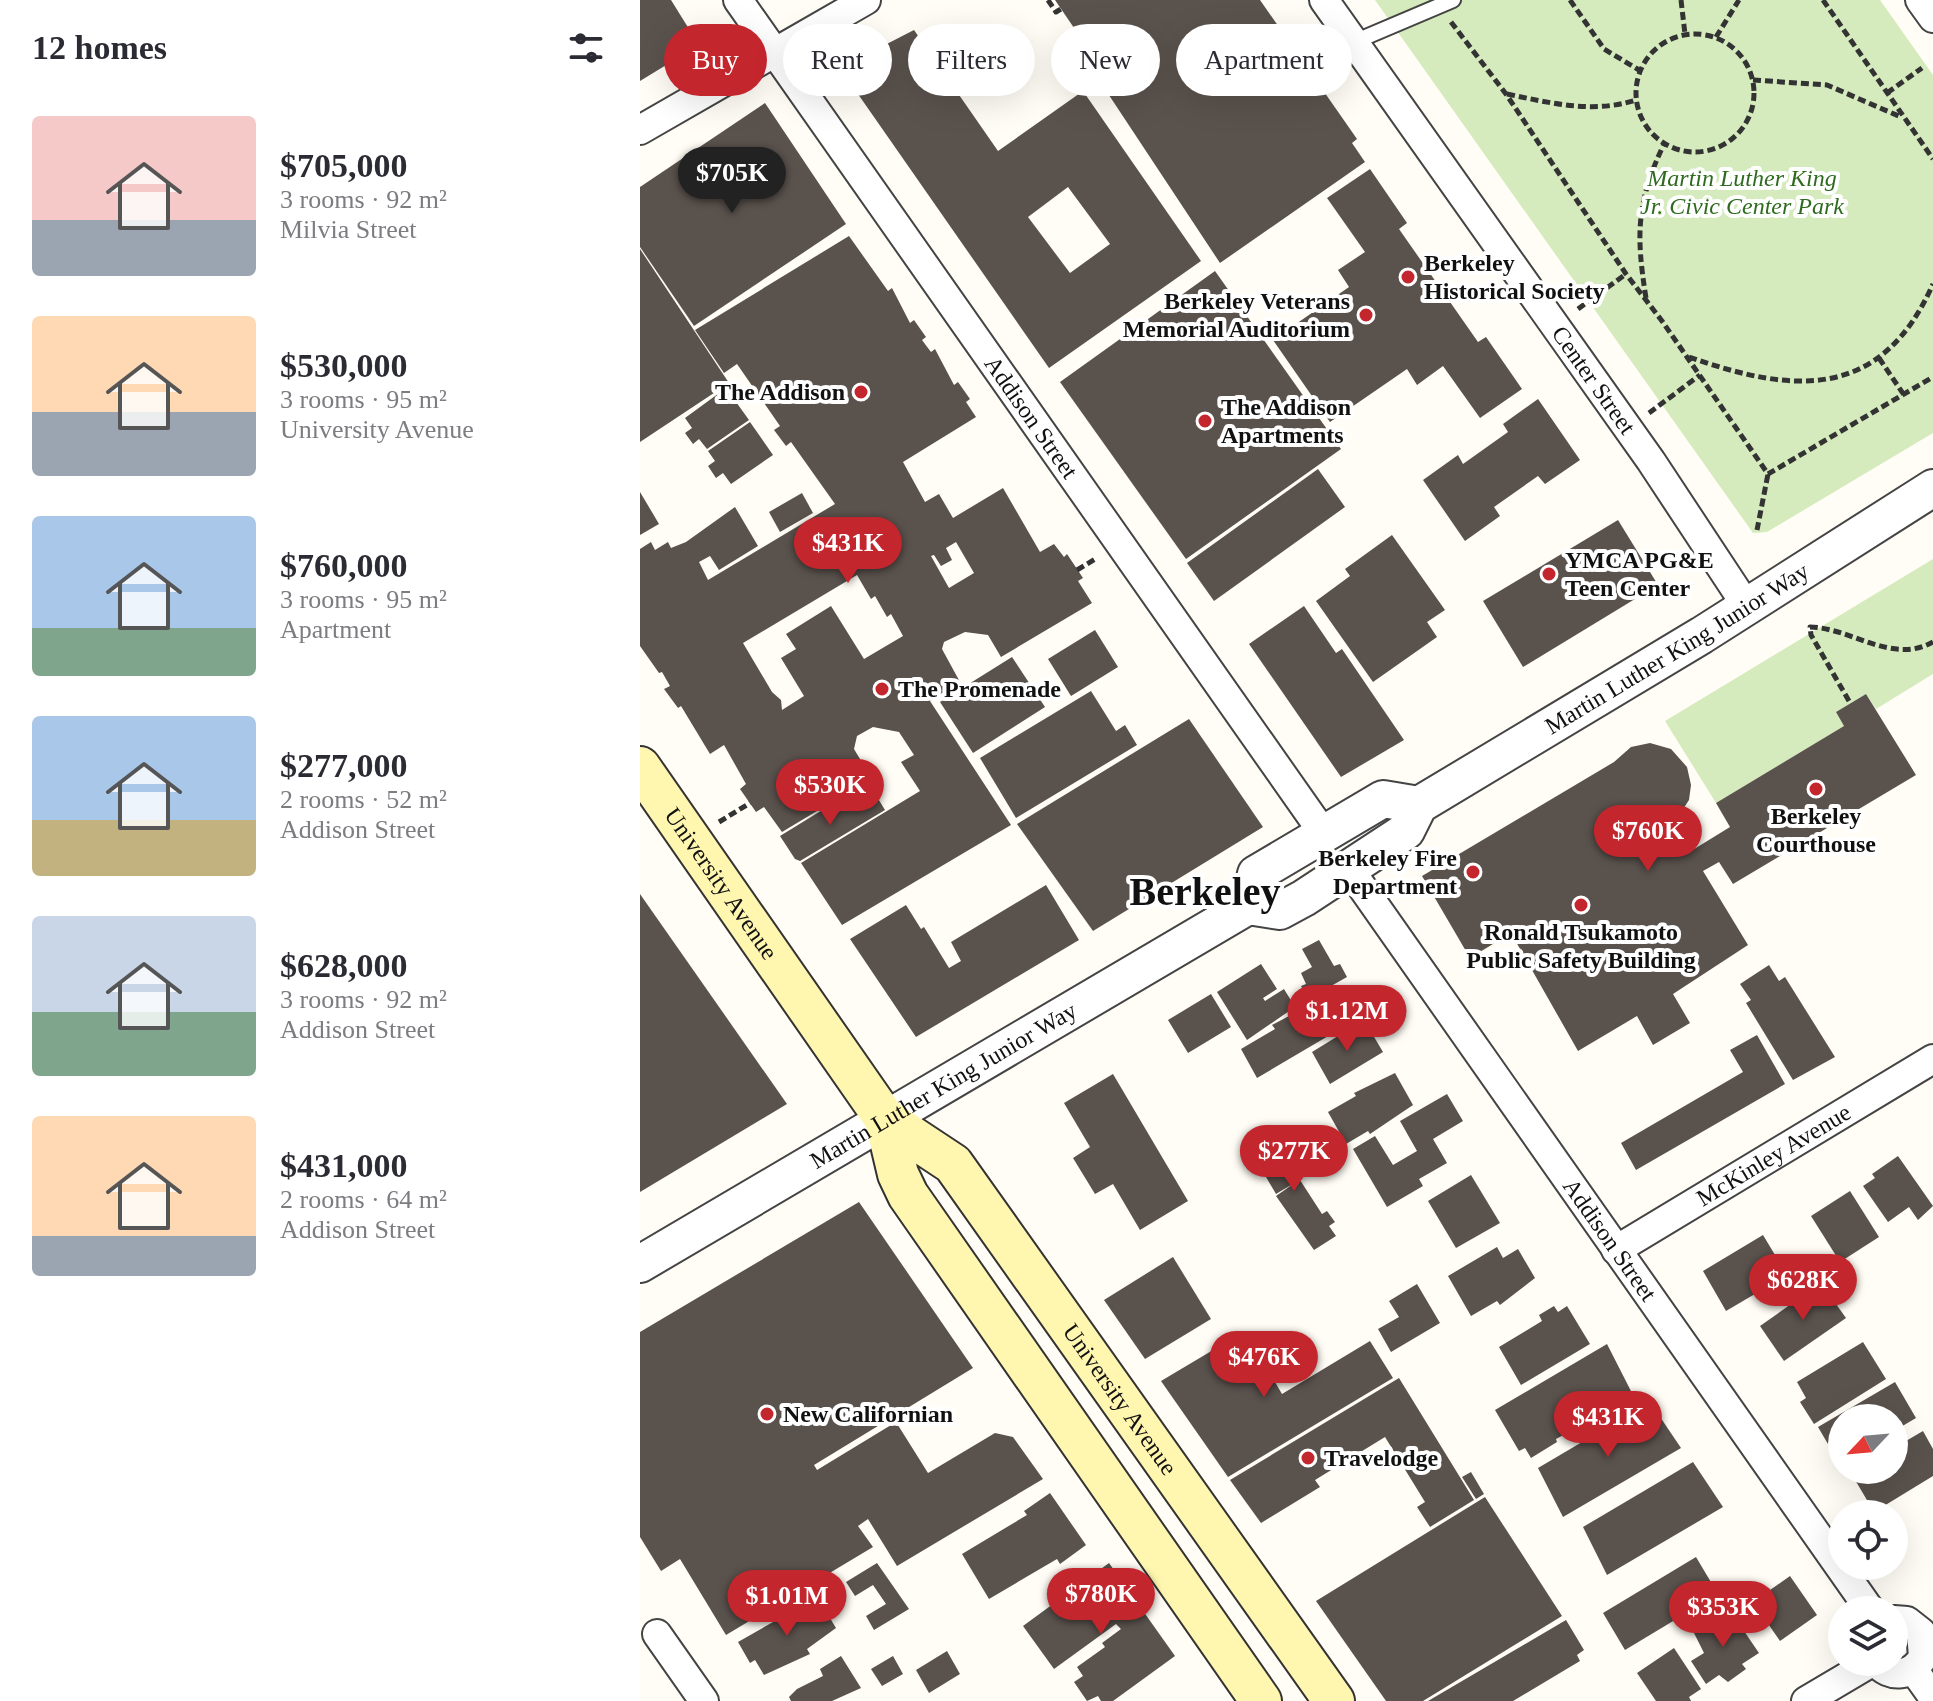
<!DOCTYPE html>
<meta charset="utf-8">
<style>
body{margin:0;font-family:"Times New Roman",serif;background:#f7f7f7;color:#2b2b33;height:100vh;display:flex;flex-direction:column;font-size:30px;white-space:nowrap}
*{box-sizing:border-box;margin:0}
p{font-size:26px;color:#7c7c81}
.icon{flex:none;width:44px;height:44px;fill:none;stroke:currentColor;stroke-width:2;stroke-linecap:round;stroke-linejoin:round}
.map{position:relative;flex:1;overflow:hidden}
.side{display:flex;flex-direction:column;background:#fff;width:640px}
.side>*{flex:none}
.banner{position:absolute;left:24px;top:24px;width:760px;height:72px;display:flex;gap:16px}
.needle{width:52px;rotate:244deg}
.controls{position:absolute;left:1188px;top:1404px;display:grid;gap:16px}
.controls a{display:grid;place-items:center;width:80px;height:80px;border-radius:50%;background:#fff;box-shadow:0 8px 32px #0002;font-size:40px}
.price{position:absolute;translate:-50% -68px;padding:0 18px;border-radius:28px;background:#c4262e;color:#fff;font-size:26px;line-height:52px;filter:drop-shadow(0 2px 4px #0008)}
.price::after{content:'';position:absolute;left:50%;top:48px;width:24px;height:18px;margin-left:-12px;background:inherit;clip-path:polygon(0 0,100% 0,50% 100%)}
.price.on{background:#222;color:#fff}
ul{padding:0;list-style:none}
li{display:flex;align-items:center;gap:24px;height:200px;padding:0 32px}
li span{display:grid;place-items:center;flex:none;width:224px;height:160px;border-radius:8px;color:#555}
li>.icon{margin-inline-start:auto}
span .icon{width:96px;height:96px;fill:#fffc;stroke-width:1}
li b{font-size:34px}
h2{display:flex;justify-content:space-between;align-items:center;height:96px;padding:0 32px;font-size:34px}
.chip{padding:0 28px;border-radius:36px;background:#fff;box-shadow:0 8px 32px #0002;font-size:28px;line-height:72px}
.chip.on{background:#c4262e;color:#fff}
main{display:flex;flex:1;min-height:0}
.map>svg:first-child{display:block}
</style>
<main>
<section class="side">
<h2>12 homes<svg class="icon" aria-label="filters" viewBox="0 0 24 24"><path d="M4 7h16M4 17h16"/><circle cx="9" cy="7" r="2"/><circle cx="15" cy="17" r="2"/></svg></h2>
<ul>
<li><span style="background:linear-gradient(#f6c9c9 65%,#9aa5b1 0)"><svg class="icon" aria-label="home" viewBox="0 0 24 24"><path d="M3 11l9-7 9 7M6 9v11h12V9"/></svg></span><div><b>$705,000</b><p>3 rooms · 92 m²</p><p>Milvia Street</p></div></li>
<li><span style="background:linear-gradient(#ffd9b3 60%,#9aa5b1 0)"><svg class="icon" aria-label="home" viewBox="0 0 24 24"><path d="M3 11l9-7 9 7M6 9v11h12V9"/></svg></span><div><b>$530,000</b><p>3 rooms · 95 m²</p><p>University Avenue</p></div></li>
<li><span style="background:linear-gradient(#a9c7e8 70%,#7fa58c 0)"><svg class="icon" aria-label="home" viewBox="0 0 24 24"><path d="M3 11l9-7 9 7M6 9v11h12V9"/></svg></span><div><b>$760,000</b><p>3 rooms · 95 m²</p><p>Apartment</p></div></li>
<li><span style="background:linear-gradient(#a9c7e8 65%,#c2b280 0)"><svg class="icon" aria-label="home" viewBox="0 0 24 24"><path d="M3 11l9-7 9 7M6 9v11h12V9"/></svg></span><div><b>$277,000</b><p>2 rooms · 52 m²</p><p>Addison Street</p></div></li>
<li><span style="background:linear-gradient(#c9d6e8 60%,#7fa58c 0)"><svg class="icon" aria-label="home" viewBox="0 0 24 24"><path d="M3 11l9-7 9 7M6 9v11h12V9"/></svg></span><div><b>$628,000</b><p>3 rooms · 92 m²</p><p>Addison Street</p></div></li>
<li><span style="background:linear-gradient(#ffd9b3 75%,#9aa5b1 0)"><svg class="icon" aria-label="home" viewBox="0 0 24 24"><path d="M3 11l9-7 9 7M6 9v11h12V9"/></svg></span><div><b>$431,000</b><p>2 rooms · 64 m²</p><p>Addison Street</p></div></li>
</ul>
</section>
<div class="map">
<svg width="1293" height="1701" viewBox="0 0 1293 1701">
<rect width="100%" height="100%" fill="#fffdf5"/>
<g fill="#d5ebbd">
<polygon points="735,0 1240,0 1293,75 1293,433 1127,532 1113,533"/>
<polygon points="1293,559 1293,674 1236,709 1226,694 1196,712 1204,726 1076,803 1025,721"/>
</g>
<g fill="#5a524d" fill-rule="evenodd">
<polygon points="0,0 31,0 59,45 0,81"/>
<polygon points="415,0 620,0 717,139 712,143 725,162 580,263 457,77 464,72"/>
<path d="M274,30L358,151L443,91L561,261L409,368L204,74L202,67ZM428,187L470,244L430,273L388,217Z"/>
<polygon points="125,103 206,224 54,326 0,247 0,187"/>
<polygon points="730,169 767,223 759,229 838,342 846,337 882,389 840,418 803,366 777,385 767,369 690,422 633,340 709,287 698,270 725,252 687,198"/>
<path d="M209,236L248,291L252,288L270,323L274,320L286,337L282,340L291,352L295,349L314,385L318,382L330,399L326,402L336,417L263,462L285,502L299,494L313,518L363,488L400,552L414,544L424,557L427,554L443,578L438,581L452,603L361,657L348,635L325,632L304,642L302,649L320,682L290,701L371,825L202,925L161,863L280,791L261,762L274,755L259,732L233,727L217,736L214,749L223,764L222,784L142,832L124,807L116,812L100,789L106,784L84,745L70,754L41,706L38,708L24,689L30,686L22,672L19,673L0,646V549L11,542L15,550L28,542L31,548L46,542L95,507L118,546L79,570L70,556L59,562L68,580L195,504L151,442L146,446L134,430L140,426L97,364L84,373L55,330ZM316,542L334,573L309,588L291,556L294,555L301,566L312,560L306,548ZM217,575L231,599L235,596L247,617L251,614L263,636L224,659L191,606L146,634L156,649L141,658L164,696L142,710L141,700L132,692L103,643Z"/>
<polygon points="0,249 89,383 0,442"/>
<polygon points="575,271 701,449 546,559 420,382"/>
<polygon points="86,388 109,420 67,449 59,439 53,444 45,433 52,428 45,418"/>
<polygon points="898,399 940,460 905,484 898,476 854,507 860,516 825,541 783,480 818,455 823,464 868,432 863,424"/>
<polygon points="110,422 133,455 91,484 83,473 76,478 68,466 75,461 68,451"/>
<polygon points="678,469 705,507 574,601 547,563"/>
<polygon points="0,492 19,524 0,535"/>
<polygon points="162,493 173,513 140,532 129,512"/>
<polygon points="978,520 1018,585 883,667 843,601"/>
<polygon points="752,535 805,610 787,622 797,637 733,682 676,601 710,576 705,569"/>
<polygon points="664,606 696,653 702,649 764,740 701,777 609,644"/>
<polygon points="455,630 478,667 431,696 408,659"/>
<polygon points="372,657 405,707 333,753 300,702"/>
<polygon points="451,691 476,731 485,725 497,745 376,818 340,758"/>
<polygon points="1226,694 1276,775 1093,884 1079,862 1063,871 1108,945 1033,994 1050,1023 1013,1045 997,1016 938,1051 871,933 830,958 782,876 974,762 991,747 1010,743 1031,749 1047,767 1051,785 1049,800 1034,823 1051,851 1090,827 1076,803 1204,726 1196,712"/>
<polygon points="549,719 623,827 453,931 377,824"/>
<polygon points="234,792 245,810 160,861 155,859 140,836 184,809 189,817"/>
<polygon points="406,885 439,940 276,1037 210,939 266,905 281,929 284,927 309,968 321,961 311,942"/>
<polygon points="0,894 147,1104 0,1192"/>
<polygon points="679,940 694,966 700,964 707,977 668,999 661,986 666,984 661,973 672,967 662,949"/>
<polygon points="621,964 637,989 623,998 625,1001 644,989 655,1007 607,1040 577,992"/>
<polygon points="1129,965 1139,981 1145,977 1195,1057 1153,1080 1106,1003 1111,1000 1100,984"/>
<polygon points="702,988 712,1006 705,1010 712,1022 617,1078 601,1049 635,1029 632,1025"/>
<polygon points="571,994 591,1027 548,1053 528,1020"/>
<polygon points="727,1025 743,1052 690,1084 672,1052 711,1028 714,1033"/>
<polygon points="1117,1035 1145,1084 996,1170 981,1143 1103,1072 1090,1050"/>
<polygon points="755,1073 773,1105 730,1134 728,1131 706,1144 688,1112 716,1096 714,1093"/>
<polygon points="473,1074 548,1201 500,1230 473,1184 455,1194 433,1158 450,1147 424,1103"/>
<polygon points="807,1094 823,1121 793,1139 807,1163 779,1179 783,1186 747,1207 713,1149 735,1136 753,1165 777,1151 760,1121"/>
<polygon points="639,1137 663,1178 660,1180 682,1214 687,1211 695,1222 689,1226 696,1236 674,1250 636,1196 656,1182 636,1194 612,1153"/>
<polygon points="1258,1156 1293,1206 1278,1220 1269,1207 1248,1222 1223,1186 1235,1178 1232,1174"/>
<polygon points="831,1175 860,1223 816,1248 788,1201"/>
<polygon points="1210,1191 1239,1237 1200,1262 1171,1216"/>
<polygon points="219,1202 333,1368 174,1465 177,1470 256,1422 288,1473 355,1433 373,1437 403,1479 257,1566 228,1519 218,1526 233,1547 86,1635 40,1559 21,1571 0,1537 0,1332"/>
<polygon points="1123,1235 1147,1275 1086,1311 1063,1271"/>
<polygon points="857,1247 863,1258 878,1249 895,1278 860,1305 857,1301 831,1316 808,1276"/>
<polygon points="533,1257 571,1319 505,1359 464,1300"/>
<polygon points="1181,1283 1206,1318 1144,1361 1120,1326"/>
<polygon points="777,1284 800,1323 751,1352 738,1329 759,1317 749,1301"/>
<polygon points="914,1306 918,1312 927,1306 950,1344 881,1385 859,1347 902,1321 899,1315"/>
<polygon points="605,1331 642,1394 730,1341 753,1378 588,1477 521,1381"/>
<polygon points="1223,1342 1246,1379 1174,1424 1160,1402 1166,1398 1157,1382"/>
<polygon points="967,1344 994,1397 916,1439 917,1442 891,1458 885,1448 879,1451 855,1410"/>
<polygon points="759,1378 834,1500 790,1527 777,1507 785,1502 745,1437 675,1480 680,1487 621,1523 590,1480"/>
<polygon points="1255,1382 1276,1418 1254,1431 1254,1418 1202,1418 1202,1452 1195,1456 1178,1427"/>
<polygon points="1010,1402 1041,1448 923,1517 898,1468"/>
<polygon points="1283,1431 1293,1449 1293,1476 1234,1512 1211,1473 1254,1470 1254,1448"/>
<polygon points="1053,1462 1083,1507 967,1575 943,1527"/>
<polygon points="831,1472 844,1494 836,1499 822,1477"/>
<polygon points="410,1493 446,1545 420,1564 417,1559 349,1599 322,1554 387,1515 384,1511"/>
<polygon points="845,1497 922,1616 783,1701 746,1701 676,1601"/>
<polygon points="1056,1557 1078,1594 985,1650 963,1613"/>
<polygon points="237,1563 269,1609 234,1630 226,1616 246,1604 233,1585 215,1596 206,1582"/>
<polygon points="469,1563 535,1656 473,1701 461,1701 458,1696 447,1701 434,1682 443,1676 437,1667 465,1647 462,1643 481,1629 476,1624 414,1669 383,1626"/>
<polygon points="1150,1576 1177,1615 1140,1641 1113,1602"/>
<polygon points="170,1601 175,1609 182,1605 196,1628 167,1649 170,1654 124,1675 115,1660 110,1663 98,1642"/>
<polygon points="1091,1612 1119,1653 1102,1664 1106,1669 1088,1682 1079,1675 1066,1684 1051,1661 1064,1653 1053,1631 1069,1620 1072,1625"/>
<polygon points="926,1620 944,1650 937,1655 940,1661 873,1701 788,1701"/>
<polygon points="1034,1648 1061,1689 1049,1697 1051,1701 1016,1701 997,1673"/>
<polygon points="307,1651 320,1674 289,1693 276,1670"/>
<polygon points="201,1656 221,1688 192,1701 151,1701 149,1697 157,1689 183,1676 180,1669"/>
<polygon points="253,1656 263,1674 242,1686 231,1669"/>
</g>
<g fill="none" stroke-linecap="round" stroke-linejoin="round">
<defs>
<polyline id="service" points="714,42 813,0"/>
<g id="minor">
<path id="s1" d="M98,0L684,834"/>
<path id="s2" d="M684,0L1011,461L1106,605"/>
<polyline points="1280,0 1293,18"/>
<polyline points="0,130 226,0"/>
<path id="s3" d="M710,870L1230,1610"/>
<path id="s4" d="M976,1250L1293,1059"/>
<polyline points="17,1634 64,1701"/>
<path d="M1236,1662C1250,1680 1272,1676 1283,1657L1281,1632L1267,1621L1254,1620"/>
<polyline points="1273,1669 1293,1697"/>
<polyline points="1166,1701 1232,1662"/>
</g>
<g id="tertiary">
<polyline points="608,906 616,874 743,799 779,805"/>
<path id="s5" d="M0,1264L608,906L640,911L664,898L766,831L779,805L1062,635L1293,488"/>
</g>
<g id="secondary">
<path id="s6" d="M0,767L245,1119L258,1174L268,1195L621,1701"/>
<path id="s7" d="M245,1119L313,1164L694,1701"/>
</g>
</defs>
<use href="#service" stroke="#444" stroke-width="18"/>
<use href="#minor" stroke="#444" stroke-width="32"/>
<use href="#tertiary" stroke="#444" stroke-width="40"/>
<use href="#secondary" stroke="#333" stroke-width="44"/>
<g stroke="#333" stroke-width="5" stroke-dasharray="8 4" stroke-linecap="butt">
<polyline points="408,0 416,12 421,9"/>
<polyline points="930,0 964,49 999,70"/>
<polyline points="1041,0 1045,34"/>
<polyline points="1183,0 1293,159"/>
<polyline points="811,22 866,94 986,274 1022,321 1128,474 1293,377"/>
<circle cx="1055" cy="93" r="59"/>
<polyline points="1076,37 1099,0"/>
<polyline points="1113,80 1187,85 1261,117"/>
<polyline points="1247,93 1282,68"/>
<path d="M867,94C911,103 952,114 996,100"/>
<path d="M1006,298C996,235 996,203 1024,144"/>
<polyline points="938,309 986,274"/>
<path d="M1049,357C1154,394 1241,401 1293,284"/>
<polyline points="1239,358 1264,395"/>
<polyline points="1009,413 1060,375"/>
<polyline points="1117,530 1128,474"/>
<polyline points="437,570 457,558"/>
<path d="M1209,701L1171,635L1170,627C1212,628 1252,665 1293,642"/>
<polyline points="79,822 110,803"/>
</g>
<use href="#service" stroke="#fff" stroke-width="14"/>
<use href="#minor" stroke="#fff" stroke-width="28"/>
<use href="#tertiary" stroke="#fff" stroke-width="36"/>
<use href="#secondary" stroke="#fff6b0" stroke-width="40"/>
</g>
<g fill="#c4262e" stroke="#fff" stroke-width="3">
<circle cx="768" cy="277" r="8"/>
<circle cx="726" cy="315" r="8"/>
<circle cx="221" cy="392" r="8"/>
<circle cx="565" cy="421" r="8"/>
<circle cx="909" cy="574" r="8"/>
<circle cx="242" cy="689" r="8"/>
<circle cx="1176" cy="789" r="8"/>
<circle cx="833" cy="872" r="8"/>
<circle cx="941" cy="905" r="8"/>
<circle cx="127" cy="1414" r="8"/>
<circle cx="668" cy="1458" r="8"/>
</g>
<g text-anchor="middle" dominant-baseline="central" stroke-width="8" stroke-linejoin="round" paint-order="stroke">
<g font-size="24" font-style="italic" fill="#2f6b1f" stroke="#fff">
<text x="1102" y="178">Martin Luther King<tspan x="1102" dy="28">Jr. Civic Center Park</tspan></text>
</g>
<g font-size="24" font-weight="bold" fill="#111" stroke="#fff" text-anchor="start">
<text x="784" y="263">Berkeley<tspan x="784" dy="28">Historical Society</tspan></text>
<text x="710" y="301" text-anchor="end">Berkeley Veterans<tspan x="710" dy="28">Memorial Auditorium</tspan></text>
<text x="205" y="392" text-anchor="end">The Addison</text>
<text x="581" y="407">The Addison<tspan x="581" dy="28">Apartments</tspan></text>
<text x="925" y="560">YMCA PG&amp;E<tspan x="925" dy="28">Teen Center</tspan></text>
<text x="258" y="689">The Promenade</text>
<text x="1176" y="816" text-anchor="middle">Berkeley<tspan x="1176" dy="28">Courthouse</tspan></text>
<text x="817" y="858" text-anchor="end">Berkeley Fire<tspan x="817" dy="28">Department</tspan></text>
<text x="941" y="932" text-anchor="middle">Ronald Tsukamoto<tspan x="941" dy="28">Public Safety Building</tspan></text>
<text x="143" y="1414">New Californian</text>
<text x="684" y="1458">Travelodge</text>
</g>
<g font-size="24" fill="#111" stroke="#fff">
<text stroke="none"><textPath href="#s2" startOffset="466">Center Street</textPath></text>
<text stroke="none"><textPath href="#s1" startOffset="510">Addison Street</textPath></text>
<text stroke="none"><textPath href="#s5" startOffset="1218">Martin Luther King Junior Way</textPath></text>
<text stroke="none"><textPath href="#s6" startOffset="142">University Avenue</textPath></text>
<text stroke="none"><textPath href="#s5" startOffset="352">Martin Luther King Junior Way</textPath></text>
<text stroke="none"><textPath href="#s4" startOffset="184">McKinley Avenue</textPath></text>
<text stroke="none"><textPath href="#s3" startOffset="452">Addison Street</textPath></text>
<text stroke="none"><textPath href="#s7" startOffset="370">University Avenue</textPath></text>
</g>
<g font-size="40" font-weight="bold" fill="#111" stroke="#fff">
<text x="565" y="891">Berkeley</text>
</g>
</g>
</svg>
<div class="controls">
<a><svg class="needle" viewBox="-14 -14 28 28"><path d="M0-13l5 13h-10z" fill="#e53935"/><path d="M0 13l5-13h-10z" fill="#7c7c81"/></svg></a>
<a><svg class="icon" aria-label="locate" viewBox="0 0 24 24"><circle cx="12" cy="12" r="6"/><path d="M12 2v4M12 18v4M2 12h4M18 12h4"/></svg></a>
<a><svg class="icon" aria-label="layers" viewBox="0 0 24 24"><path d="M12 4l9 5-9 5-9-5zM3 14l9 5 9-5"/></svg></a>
</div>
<b class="price on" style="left:92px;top:215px">$705K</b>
<b class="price" style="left:208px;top:585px">$431K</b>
<b class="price" style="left:190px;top:827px">$530K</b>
<b class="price" style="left:1008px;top:873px">$760K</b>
<b class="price" style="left:707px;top:1053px">$1.12M</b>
<b class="price" style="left:654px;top:1193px">$277K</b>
<b class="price" style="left:1163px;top:1322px">$628K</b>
<b class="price" style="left:624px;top:1399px">$476K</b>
<b class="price" style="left:968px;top:1459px">$431K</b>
<b class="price" style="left:461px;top:1636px">$780K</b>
<b class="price" style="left:147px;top:1638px">$1.01M</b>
<b class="price" style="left:1083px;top:1649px">$353K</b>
<div class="banner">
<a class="chip on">Buy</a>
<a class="chip">Rent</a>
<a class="chip">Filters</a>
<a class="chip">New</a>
<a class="chip">Apartment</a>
</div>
</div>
</main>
